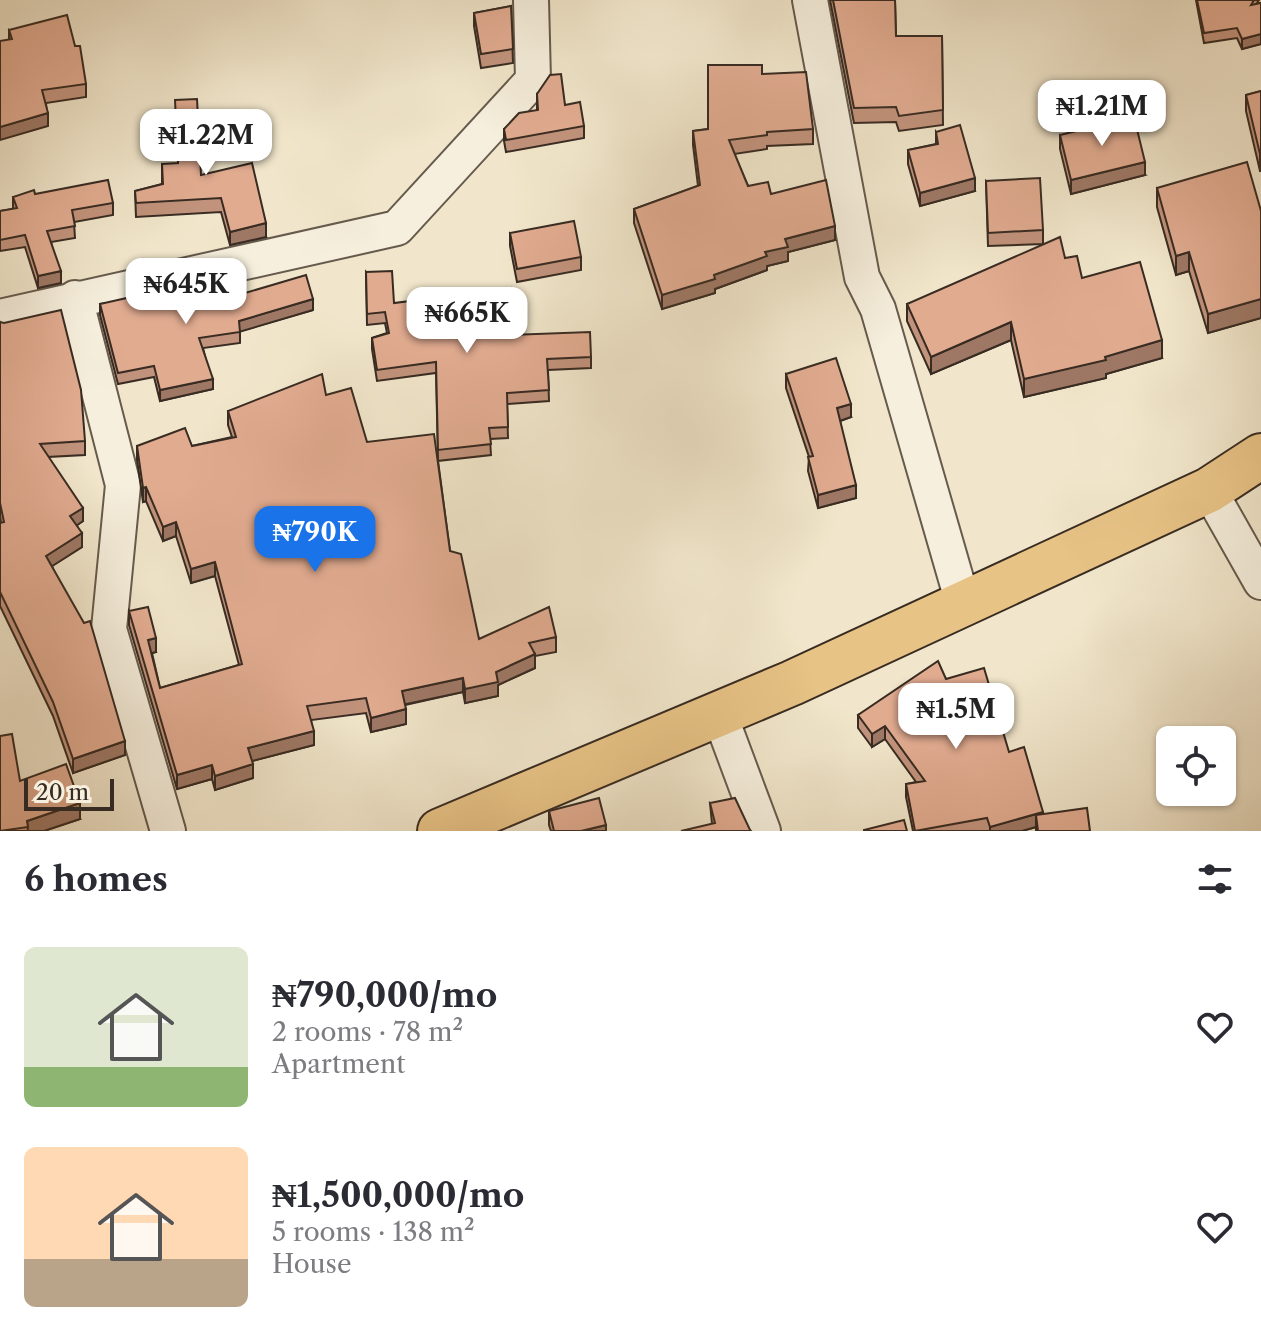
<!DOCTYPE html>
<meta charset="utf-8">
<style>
body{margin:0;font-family:"Libre Caslon Text",serif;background:#f2f2f3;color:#2b2b33;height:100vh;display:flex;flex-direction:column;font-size:30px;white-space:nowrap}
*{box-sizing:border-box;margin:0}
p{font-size:26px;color:#7c7c81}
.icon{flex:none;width:44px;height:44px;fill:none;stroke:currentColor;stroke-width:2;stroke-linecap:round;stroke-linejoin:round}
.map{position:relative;height:831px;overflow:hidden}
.sheet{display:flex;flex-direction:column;background:#fff;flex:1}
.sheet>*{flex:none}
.buttons{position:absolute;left:1156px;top:726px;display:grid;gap:16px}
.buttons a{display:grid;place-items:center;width:80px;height:80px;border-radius:12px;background:#fff;box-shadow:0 2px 6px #0004;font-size:40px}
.scale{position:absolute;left:24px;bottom:20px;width:90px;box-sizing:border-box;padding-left:8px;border:4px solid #382b22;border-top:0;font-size:22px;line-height:28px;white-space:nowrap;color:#382b22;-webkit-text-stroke:6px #f6efdd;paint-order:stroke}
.price{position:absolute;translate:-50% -68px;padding:0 18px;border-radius:16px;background:#fff;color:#222;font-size:26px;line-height:52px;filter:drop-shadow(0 2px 4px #0008)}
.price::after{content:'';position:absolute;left:50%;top:48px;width:24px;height:18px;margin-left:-12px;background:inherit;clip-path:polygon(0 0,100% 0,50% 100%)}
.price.selected{background:#1a73e8;color:#fff}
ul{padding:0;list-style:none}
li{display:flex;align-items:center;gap:24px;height:200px;padding:0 24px}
li span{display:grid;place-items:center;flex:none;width:224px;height:160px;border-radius:12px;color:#555}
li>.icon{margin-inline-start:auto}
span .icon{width:96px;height:96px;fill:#fffc;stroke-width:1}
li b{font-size:34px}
h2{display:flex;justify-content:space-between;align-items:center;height:96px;padding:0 24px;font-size:34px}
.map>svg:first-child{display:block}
</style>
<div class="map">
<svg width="1261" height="831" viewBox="0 0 1261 831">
<rect width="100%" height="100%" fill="#f1e6cb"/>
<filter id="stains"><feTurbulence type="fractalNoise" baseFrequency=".0025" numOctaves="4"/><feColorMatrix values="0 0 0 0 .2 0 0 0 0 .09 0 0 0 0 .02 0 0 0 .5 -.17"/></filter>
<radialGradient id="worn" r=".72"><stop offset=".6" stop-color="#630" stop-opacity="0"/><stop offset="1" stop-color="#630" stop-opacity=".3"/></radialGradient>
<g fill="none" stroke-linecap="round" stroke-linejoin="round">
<defs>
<g id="street">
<polyline points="810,0 862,277 878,309 963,603"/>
<polyline points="75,298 123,485 109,629 168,831"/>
<polyline points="0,317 397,228 533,80 531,0"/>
<polyline points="1209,490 1261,582"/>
<polyline points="719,713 763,831"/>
</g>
<polyline id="highway" points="440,831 792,683 1209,490 1261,456"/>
</defs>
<use href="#street" stroke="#665a4c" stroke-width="38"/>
<use href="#highway" stroke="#382b22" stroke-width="48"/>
<use href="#street" stroke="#f6efdd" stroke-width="34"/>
<use href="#highway" stroke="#e8c386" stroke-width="44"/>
</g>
<g fill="#c2937c" stroke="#382b22" stroke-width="2">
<polygon points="830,0 895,0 896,36 942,36 943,125 899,131 896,122 854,123"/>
<polygon points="1196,0 1259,0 1257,3 1261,3 1261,44 1242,49 1237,38 1204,43"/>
<polygon points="511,6 513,63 481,68 474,26 474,13"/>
<polygon points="9,30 86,84 86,97 46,103 48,126 9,39"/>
<polygon points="762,74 813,129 813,144 767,146 767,149 734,154 748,186 771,194 835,240 788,252 788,261 767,266 767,270 715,289 715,293 662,309 634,223 634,209 698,186 693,145 693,131 708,129"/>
<polygon points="1261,91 1261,171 1260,171 1246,111 1246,95"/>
<polygon points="537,94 565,105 584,126 584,138 506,152 504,141 504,129 537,110"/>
<polygon points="936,132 975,191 920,206 908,164 908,150 936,144"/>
<polygon points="1060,135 1145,175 1071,194 1060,149"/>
<polygon points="162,164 201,175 266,237 230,245 221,212 136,217 135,191 162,184"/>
<polygon points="986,181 1043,230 1043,244 988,246"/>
<polygon points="1157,188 1261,211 1261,318 1208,333 1189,271 1176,275 1157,207"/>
<polygon points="35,194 113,203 113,215 74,222 75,238 51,242 61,283 38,288 25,247 0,251 0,211 13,209 13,197"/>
<polygon points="510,233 581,257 581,270 517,282 510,246"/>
<polygon points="1065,258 1082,278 1162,358 1106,374 1106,378 1024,397 1011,340 931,374 907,321 907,304"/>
<polygon points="366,272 394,303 591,357 591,368 548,370 549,401 507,404 508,438 490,439 491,455 438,461 450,551 479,639 556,637 556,652 535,656 535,668 498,685 498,696 465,703 463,692 405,705 406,724 371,732 366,713 311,720 314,745 252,761 253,778 215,790 212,779 177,789 129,625 129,611 156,652 152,653 160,688 239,665 215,576 191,583 176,536 163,541 146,501 143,502 137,460 137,446 192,446 232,437 228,425 228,411 326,395 367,442 438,459 436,373 377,381 372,349 372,338 387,333 385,323 367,325"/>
<polygon points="183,295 235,296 313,310 240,331 240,343 203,348 213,389 160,401 154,377 118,384 100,315 100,304"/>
<polygon points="0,322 85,441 85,455 48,457 83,521 77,525 82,547 52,566 125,755 73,773 53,716 0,606 0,523 1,523 0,516"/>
<polygon points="786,374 851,417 840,421 856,498 818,508 808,471 809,457 786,388"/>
<polygon points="946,679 1009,752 1043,814 1090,831 1036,831 1036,827 1022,831 913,831 906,797 906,784 916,782 885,739 872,747 858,728 858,715"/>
<polygon points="20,781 80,819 44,831 0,831"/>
<polygon points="710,803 750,830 712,824"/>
<polygon points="549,811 606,831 551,831 549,825"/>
</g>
<g fill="#9e7865" stroke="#382b22" stroke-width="2">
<polygon points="1261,34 1261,44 1242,49 1242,39"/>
<polygon points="48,113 48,126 0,140 0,127"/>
<rect x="1260" y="154" width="1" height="17"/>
<polygon points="1145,162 1145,175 1071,194 1071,180"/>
<polygon points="975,178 975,191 920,206 920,193"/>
<polygon points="266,223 266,237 230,245 230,232"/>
<polygon points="835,226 835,240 788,252 788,261 767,266 767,270 715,289 715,293 662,309 662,295 765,252 785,239"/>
<polygon points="1189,252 1189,271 1176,275 1176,256"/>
<polygon points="61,271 61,283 38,288 38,276"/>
<polygon points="313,299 313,310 239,332 239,321"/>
<polygon points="1261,299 1261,318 1208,333 1208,314"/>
<polygon points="1011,322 1011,340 931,374 931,357"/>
<polygon points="1162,340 1162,358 1106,374 1106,378 1024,397 1024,379"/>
<polygon points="213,379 213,389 160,401 160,390"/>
<polygon points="851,404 851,417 837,422 837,408"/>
<polygon points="856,485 856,498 818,508 818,495"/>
<polygon points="146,487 146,501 143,502 143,488"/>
<polygon points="83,508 83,521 70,530 70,516"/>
<polygon points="176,522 176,536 163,541 163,527"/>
<polygon points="82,533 82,547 46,570 46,556"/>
<polygon points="215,562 215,576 191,583 191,569"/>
<polygon points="156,638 156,652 148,654 148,640"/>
<polygon points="535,654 535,668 498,685 498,696 465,703 465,689 496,672"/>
<polygon points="463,678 463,692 402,705 402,691"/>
<polygon points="406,709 406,724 371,732 371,718"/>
<polygon points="885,726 885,739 872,747 872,734"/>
<polygon points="314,731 314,745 248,762 248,748"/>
<polygon points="125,741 125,755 73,773 73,759"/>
<polygon points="253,764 253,778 215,790 215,776"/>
<polygon points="212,765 212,779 177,789 177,775"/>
<polygon points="80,803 80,819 44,831 28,831 27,821"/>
<polygon points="1043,812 1043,825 1036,815 1036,827 1022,831 990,831 990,827"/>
<polygon points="606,825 606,831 581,831"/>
</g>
<g fill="#e1ab90" stroke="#382b22" stroke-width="2">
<polygon points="833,0 895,0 896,36 942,36 943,110 899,116 896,107 854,108"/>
<polygon points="1197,0 1254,0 1251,5 1261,3 1261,34 1242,39 1237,28 1204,33"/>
<polygon points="511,6 513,49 481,54 474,13"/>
<polygon points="67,15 75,46 80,46 86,84 42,90 48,113 0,127 0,41 12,39 9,30"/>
<polygon points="708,65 762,65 762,74 806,72 813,129 767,132 767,135 729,140 748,186 768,182 771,194 826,180 835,226 785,239 788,247 765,252 767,256 714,275 715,279 662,295 634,209 700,185 693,131 708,129"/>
<polygon points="561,74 565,105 580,102 584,126 506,140 504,129 519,113 538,110 537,94 550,75"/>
<polygon points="1261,91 1261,154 1260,154 1246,95"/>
<polygon points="197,99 201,175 252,163 266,223 230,232 221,198 136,203 135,191 163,184 162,164 178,163 175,100"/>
<polygon points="1134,117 1145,162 1071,180 1060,135"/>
<polygon points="960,125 975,178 920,193 908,150 938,144 936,132"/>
<polygon points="1247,162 1261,211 1261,299 1208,314 1189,252 1176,256 1157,188"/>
<polygon points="1040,178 1043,230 988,233 986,181"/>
<polygon points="108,180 113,203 72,210 75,226 47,231 61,271 38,276 25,235 0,240 0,211 17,208 13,197 34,190 35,194"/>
<polygon points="574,221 581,257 517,269 510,233"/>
<polygon points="1060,237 1065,258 1077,256 1082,278 1140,262 1162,340 1105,357 1106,360 1024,379 1011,322 931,357 907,304"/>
<polygon points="392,271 394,303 511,288 510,335 590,332 591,357 547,359 549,390 507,393 508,427 489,428 491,444 438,450 436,362 377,370 372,338 389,333 385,312 367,314 366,272"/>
<polygon points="306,275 313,299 239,321 240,332 199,338 213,379 160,390 154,366 118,373 100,304 180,286 183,295 234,288 235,296"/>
<polygon points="61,310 81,390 85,441 40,444 83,508 70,516 82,533 46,556 84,623 90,621 125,741 73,759 53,702 0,592 0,523 4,522 0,503 0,322 4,323"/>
<polygon points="836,358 851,404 837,408 856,485 818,495 808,457 813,456 786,374"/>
<polygon points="322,374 326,395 351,388 367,442 434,434 450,551 461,554 479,639 549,607 556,637 529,643 535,654 496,672 498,682 465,689 463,678 402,691 406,709 371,718 366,698 307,706 314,731 248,748 253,764 215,776 212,765 177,775 129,611 148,607 156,638 148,640 160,688 242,664 215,562 191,569 176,522 163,527 146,487 143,488 137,446 185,428 192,446 236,437 228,411"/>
<polygon points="938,661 946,679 984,668 1009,752 1024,747 1043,812 990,827 987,818 915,831 906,784 925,781 885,726 872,734 858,715"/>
<polygon points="12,734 20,781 66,764 80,803 27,821 28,827 0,831 0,736"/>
<polygon points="599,798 606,825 581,831 554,831 549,811"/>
<polygon points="735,798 750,830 751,831 681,831 715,823 710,803"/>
<polygon points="1087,808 1090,831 1038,831 1036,815"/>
<polygon points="904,820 907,831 864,831 864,830"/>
</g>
<rect width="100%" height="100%" filter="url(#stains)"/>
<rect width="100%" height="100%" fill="url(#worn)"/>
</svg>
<div class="buttons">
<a><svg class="icon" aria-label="locate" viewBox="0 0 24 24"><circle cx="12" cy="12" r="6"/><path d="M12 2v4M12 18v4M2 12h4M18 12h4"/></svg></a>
</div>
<div class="scale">20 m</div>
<b class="price" style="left:1102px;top:148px">₦1.21M</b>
<b class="price" style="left:206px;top:177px">₦1.22M</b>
<b class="price" style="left:186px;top:326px">₦645K</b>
<b class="price" style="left:467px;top:355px">₦665K</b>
<b class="price selected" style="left:315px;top:574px">₦790K</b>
<b class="price" style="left:956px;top:751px">₦1.5M</b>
</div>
<section class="sheet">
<h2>6 homes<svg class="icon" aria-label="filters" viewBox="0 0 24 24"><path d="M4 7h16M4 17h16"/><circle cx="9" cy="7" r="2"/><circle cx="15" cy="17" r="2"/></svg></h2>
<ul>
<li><span style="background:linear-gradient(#dfe7d0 75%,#8fb573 0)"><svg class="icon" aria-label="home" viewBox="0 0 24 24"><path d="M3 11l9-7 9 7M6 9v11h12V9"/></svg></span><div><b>₦790,000/mo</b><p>2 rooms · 78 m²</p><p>Apartment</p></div><svg class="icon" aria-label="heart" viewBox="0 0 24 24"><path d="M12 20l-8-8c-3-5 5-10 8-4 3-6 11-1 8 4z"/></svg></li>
<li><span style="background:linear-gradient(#ffd9b3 70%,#b9a48a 0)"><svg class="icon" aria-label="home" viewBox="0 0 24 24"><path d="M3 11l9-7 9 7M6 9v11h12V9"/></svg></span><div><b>₦1,500,000/mo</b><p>5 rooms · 138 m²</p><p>House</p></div><svg class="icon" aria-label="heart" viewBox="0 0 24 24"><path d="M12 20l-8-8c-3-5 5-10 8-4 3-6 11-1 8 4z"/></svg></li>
</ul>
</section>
